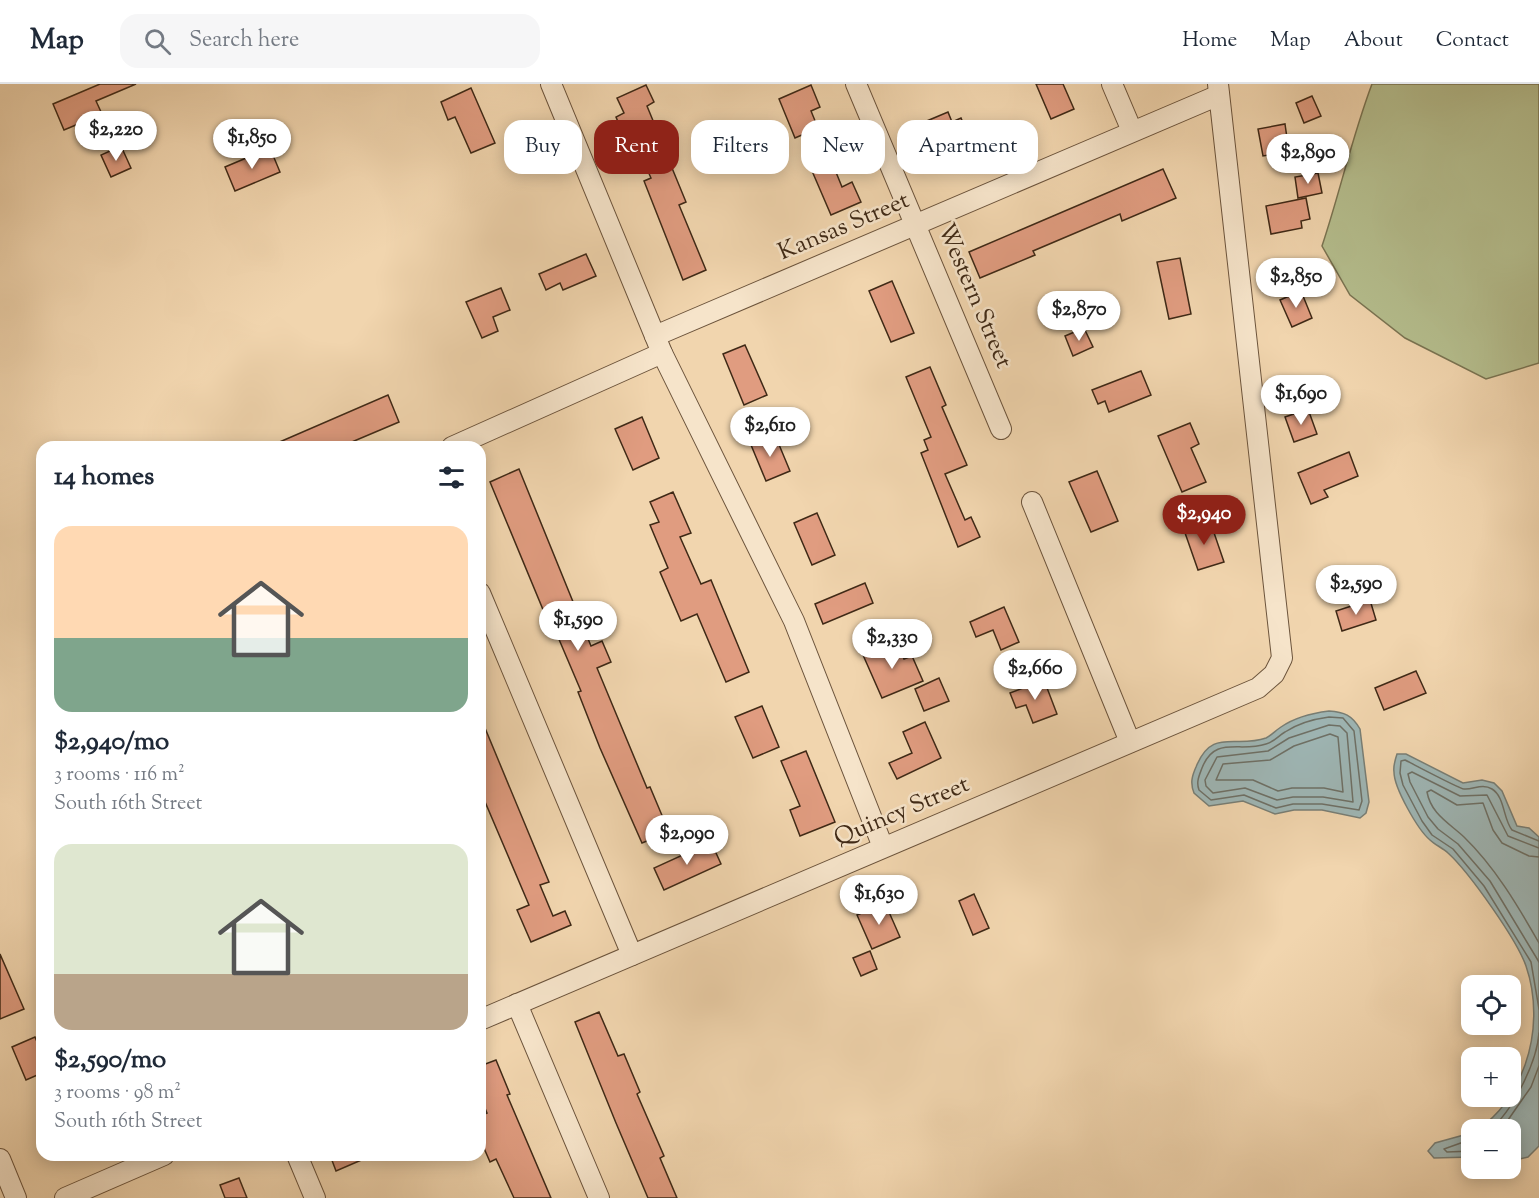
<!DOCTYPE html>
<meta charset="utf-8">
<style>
body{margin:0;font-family:"Sorts Mill Goudy",serif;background:#f6f6f7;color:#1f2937;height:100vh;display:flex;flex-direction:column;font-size:22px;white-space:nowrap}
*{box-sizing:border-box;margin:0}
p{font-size:20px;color:#747a83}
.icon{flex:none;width:33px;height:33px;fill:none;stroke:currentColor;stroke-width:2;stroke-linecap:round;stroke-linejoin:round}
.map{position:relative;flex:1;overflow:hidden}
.drawer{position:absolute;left:36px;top:357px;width:450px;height:720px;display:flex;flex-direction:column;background:#fff;border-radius:18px;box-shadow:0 3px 15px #0003}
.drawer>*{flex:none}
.top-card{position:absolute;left:504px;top:36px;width:570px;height:54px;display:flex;gap:12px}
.tools{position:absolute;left:1461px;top:891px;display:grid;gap:12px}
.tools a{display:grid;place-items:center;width:60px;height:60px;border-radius:12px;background:#fff;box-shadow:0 3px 15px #0003;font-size:30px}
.price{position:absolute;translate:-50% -51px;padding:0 14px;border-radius:21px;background:#fff;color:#222;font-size:20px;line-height:39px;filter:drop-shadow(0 2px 3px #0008)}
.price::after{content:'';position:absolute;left:50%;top:36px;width:18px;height:14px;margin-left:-9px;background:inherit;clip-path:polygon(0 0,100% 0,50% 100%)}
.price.selected{background:#8f2418;color:#fff}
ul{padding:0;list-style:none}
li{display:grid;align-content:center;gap:12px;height:318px;padding:0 18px}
li span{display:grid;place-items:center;height:186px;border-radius:18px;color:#555}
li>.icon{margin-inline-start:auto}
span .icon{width:108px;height:108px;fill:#fffc;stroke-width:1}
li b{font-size:26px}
h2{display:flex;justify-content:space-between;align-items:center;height:72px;padding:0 18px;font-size:26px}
.tag{padding:0 21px;border-radius:18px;background:#fff;box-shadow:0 3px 15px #0003;font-size:21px;line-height:54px}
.tag.selected{background:#8f2418;color:#fff}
header{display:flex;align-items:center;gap:36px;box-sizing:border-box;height:84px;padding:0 30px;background:#fff;border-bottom:2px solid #e0e1e3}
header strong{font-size:28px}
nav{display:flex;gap:33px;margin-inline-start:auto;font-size:21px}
.search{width:420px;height:54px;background:#f6f6f7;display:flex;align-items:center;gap:15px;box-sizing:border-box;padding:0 21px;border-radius:18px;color:#747a83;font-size:22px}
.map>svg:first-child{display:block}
</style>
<header>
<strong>Map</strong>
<div class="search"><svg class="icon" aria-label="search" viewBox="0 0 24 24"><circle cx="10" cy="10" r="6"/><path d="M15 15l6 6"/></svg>Search here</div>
<nav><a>Home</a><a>Map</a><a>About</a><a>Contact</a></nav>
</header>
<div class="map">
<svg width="1539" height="1114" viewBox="0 0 1539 1114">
<rect width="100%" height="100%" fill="#f1d5ae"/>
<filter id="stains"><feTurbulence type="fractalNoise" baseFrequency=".00333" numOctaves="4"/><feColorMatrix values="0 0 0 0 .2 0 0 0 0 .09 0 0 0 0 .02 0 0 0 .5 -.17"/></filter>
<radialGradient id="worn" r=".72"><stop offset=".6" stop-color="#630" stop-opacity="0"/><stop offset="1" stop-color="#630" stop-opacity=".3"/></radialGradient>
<path fill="#b5be8e" stroke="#7a7452" stroke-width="1.5" d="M1372,0H1539V279L1486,295L1405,254L1350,211L1322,162C1340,108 1352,53 1372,0Z"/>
<g fill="#9eb6b5" stroke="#787e75" stroke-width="1.5">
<path d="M1329,627C1344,628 1352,631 1360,645L1369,718L1366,729L1360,734L1322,726H1294L1275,730L1243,717L1209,722L1194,709C1190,699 1192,692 1196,683C1212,643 1235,665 1266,654C1272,651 1275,647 1281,643C1294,634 1313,629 1329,627Z"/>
<path d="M1397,670H1406L1463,699L1482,696L1494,699L1502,707L1517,742L1529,744L1539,753V1062L1528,1073L1511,1077L1510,1046L1478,1045C1501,1030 1516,1006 1525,981C1536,950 1537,914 1526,882C1517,856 1469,788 1448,769C1443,764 1435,761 1430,756C1418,746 1394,704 1394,688C1393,682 1395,676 1397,670Z"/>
<polygon points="1471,1049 1471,1073 1434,1074 1428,1067 1435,1059"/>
</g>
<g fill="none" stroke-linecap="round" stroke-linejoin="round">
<g stroke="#6e7066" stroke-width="1.5">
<path d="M1329,633L1343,634L1354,647L1362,717L1359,726L1322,720H1293L1276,724L1244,711L1211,716L1199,706C1196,698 1199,692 1202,684C1215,651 1239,669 1266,660C1274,658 1278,652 1285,648C1297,640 1314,635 1329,633Z"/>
<polygon points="1329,641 1340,642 1347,649 1353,718 1323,713 1293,713 1277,716 1245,704 1213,709 1206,702 1205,696 1217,673 1268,667 1289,654"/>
<polygon points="1330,650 1338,653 1343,708 1324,704 1292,704 1278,707 1253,696 1216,696 1223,680 1270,676 1294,662"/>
<path d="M1539,757L1512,746C1503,735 1505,713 1492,705C1482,699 1473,706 1464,705C1460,705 1413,680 1405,676L1401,677L1400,689L1403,701L1422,737L1432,751L1453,765L1484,802L1531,878L1539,925"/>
<polyline points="1539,764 1508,752 1487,711 1460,712 1412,688 1408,690 1410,698 1428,733 1438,745 1458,760 1490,797 1539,878"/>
<path d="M1539,773L1529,772L1502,759L1493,746L1483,719L1457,721L1431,706L1427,708C1431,730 1449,739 1464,753C1495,783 1518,822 1539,859"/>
<path d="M1489,1046C1512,1029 1537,978 1539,949"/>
<polyline points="1501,1046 1531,1003 1539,982"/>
<polyline points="1472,1055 1444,1065 1447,1068 1472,1067"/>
</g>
</g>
<g fill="#e09c80" stroke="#3f2916" stroke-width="1.5">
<polygon points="100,0 136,0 96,17 102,30 64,46 53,20"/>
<polygon points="1036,0 1063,0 1074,25 1051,35"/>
<polygon points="646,1 654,18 647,22 654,39 624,52 616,33 624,29 617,14"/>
<polygon points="811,1 820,23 811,27 818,44 795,54 779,15"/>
<polygon points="471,4 495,59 471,69 455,33 448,36 441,18"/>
<polygon points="1312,12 1321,32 1304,39 1296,19"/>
<polygon points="948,28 952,38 961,34 967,49 959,53 967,72 941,83 922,39"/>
<polygon points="1285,40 1289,68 1263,72 1258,45"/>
<polygon points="121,62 131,84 111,93 101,71"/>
<polygon points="270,64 280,88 235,107 225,83"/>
<polygon points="665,67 686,118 679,121 706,186 683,196 644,97 651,94 643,76"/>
<polygon points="829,71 842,103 852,98 861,118 831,131 809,80"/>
<polygon points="1163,85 1176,114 1122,137 1120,130 1033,167 1035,171 980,194 969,168"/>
<polygon points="1318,89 1322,109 1298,114 1295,93"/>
<polygon points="1306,114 1310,135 1301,137 1302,144 1271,150 1266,122"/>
<polygon points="586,170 596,192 563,206 560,199 546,206 539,190"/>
<polygon points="1180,174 1191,230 1169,235 1157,178"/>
<polygon points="892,197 914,249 891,258 869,207"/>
<polygon points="501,204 510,226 493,233 498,247 482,254 466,218"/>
<polygon points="1301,207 1312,234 1292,243 1280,216"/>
<polygon points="1084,244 1093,263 1073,272 1065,252"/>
<polygon points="745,261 767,311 744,321 723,270"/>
<polygon points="930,283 946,321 942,323 967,381 945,390 965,436 971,433 980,453 958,463 921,369 928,366 924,356 931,353 906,293"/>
<polygon points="1141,287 1151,311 1109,328 1105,317 1098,320 1092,306"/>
<polygon points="388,311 399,338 340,363 268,363"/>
<polygon points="1308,325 1317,350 1294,358 1285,333"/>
<polygon points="642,333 659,374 633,386 615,345"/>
<polygon points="1190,339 1199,360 1191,364 1206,398 1182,408 1158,352"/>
<polygon points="775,351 790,387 766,397 751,361"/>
<polygon points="1349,368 1358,392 1324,406 1328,413 1311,420 1298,389"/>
<polygon points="519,385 591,562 602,557 611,578 597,584 647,704 650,703 669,748 642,759 600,664 578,608 581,607 552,539 549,540 490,398"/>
<polygon points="1097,387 1118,437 1091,448 1069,398"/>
<polygon points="673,408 691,449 680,453 701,500 711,496 749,588 726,598 697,530 681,537 660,488 668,484 650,441 659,438 650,418"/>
<polygon points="817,429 835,471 812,481 794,439"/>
<polygon points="1210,437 1224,478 1198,486 1184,446"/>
<polygon points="865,499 873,519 823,540 815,520"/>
<polygon points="1370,516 1376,536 1342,547 1336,527"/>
<polygon points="1004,523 1019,558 1001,566 993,546 976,553 970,538"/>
<polygon points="896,557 904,575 912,572 923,597 882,614 863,571"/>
<polygon points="1416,587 1426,609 1384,626 1375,604"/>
<polygon points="939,594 949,617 924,627 915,605"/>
<polygon points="1044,596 1057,630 1033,639 1026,621 1016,624 1010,609"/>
<polygon points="762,622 779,663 753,674 735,633"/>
<polygon points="480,632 549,798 540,801 553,832 565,827 571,841 531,858 517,826 529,821 480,706"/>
<polygon points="925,638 941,674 897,695 889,679 912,669 903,648"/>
<polygon points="806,667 835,738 800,752 790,726 800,722 781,677"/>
<polygon points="711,758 721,780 664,806 654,784"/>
<polygon points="974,810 989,844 973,851 959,817"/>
<polygon points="885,819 900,853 872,865 857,831"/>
<polygon points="870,867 877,885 861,892 853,874"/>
<polygon points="0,870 24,925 0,935"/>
<polygon points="599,928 618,972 624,970 640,1008 637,1010 664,1072 660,1074 677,1114 648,1114 616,1039 575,938"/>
<polygon points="35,953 42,970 42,989 26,996 12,963"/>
<polygon points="496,976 510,1010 507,1011 551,1114 514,1114 496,1075 490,1078 480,1055 480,1032 487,1029 480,1012 480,982"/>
<polygon points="330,1071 373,1071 336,1087"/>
<polygon points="239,1094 247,1114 225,1114 220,1101"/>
</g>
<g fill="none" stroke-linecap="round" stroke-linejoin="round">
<defs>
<g id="minor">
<polyline points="551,0 662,269 794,537 883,763"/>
<polyline points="856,0 1001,345"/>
<polyline points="1112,0 1132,47"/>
<polyline points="655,252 1219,11"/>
<polyline points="452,363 662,269"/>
<polyline points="1032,418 1130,658"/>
<polyline points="480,509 632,871"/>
<polyline points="517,920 599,1114"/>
<polyline points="480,936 1258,604 1274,590 1282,574 1218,0"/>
<polyline points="297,1071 315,1114"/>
<polyline points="0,1075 16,1114"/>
<polyline points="65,1114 164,1071"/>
</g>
</defs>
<use href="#minor" stroke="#6c543c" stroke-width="22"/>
<use href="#minor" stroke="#f6e4ca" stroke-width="20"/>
</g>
<g text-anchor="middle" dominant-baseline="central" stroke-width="5" stroke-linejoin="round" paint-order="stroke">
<g font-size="24" fill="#3f2916" stroke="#f6e4ca">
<text transform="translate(844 143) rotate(-23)">Kansas Street</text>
<text transform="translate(974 212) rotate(67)">Western Street</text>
<text transform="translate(902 728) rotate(-23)">Quincy Street</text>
</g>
</g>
<rect width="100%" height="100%" filter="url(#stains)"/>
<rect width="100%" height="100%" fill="url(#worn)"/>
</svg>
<div class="tools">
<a><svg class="icon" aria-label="locate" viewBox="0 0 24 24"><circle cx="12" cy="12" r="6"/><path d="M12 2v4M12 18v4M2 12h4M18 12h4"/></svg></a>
<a>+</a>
<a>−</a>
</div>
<b class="price" style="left:116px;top:78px">$2,220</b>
<b class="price" style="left:252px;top:86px">$1,850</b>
<b class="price" style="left:1308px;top:101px">$2,890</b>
<b class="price" style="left:1296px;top:225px">$2,850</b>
<b class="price" style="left:1079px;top:258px">$2,870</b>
<b class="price" style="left:1301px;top:342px">$1,690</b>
<b class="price" style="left:770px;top:374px">$2,610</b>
<b class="price selected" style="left:1204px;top:462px">$2,940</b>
<b class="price" style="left:1356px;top:532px">$2,590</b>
<b class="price" style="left:578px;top:568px">$1,590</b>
<b class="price" style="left:892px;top:586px">$2,330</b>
<b class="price" style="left:1035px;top:617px">$2,660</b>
<b class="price" style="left:687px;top:782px">$2,090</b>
<b class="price" style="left:879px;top:842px">$1,630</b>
<div class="top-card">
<a class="tag">Buy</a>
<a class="tag selected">Rent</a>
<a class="tag">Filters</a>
<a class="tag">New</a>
<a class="tag">Apartment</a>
</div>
<section class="drawer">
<h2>14 homes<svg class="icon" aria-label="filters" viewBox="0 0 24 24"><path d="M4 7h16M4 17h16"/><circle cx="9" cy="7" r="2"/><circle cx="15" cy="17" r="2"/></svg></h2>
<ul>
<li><span style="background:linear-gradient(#ffd9b3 60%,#7fa58c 0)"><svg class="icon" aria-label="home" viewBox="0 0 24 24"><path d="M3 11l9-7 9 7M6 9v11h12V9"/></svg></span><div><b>$2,940/mo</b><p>3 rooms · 116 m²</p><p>South 16th Street</p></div></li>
<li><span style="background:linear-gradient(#dfe7d0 70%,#b9a48a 0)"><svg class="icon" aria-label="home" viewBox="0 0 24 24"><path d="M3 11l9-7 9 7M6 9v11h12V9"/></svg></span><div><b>$2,590/mo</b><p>3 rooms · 98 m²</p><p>South 16th Street</p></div></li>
</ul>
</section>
</div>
